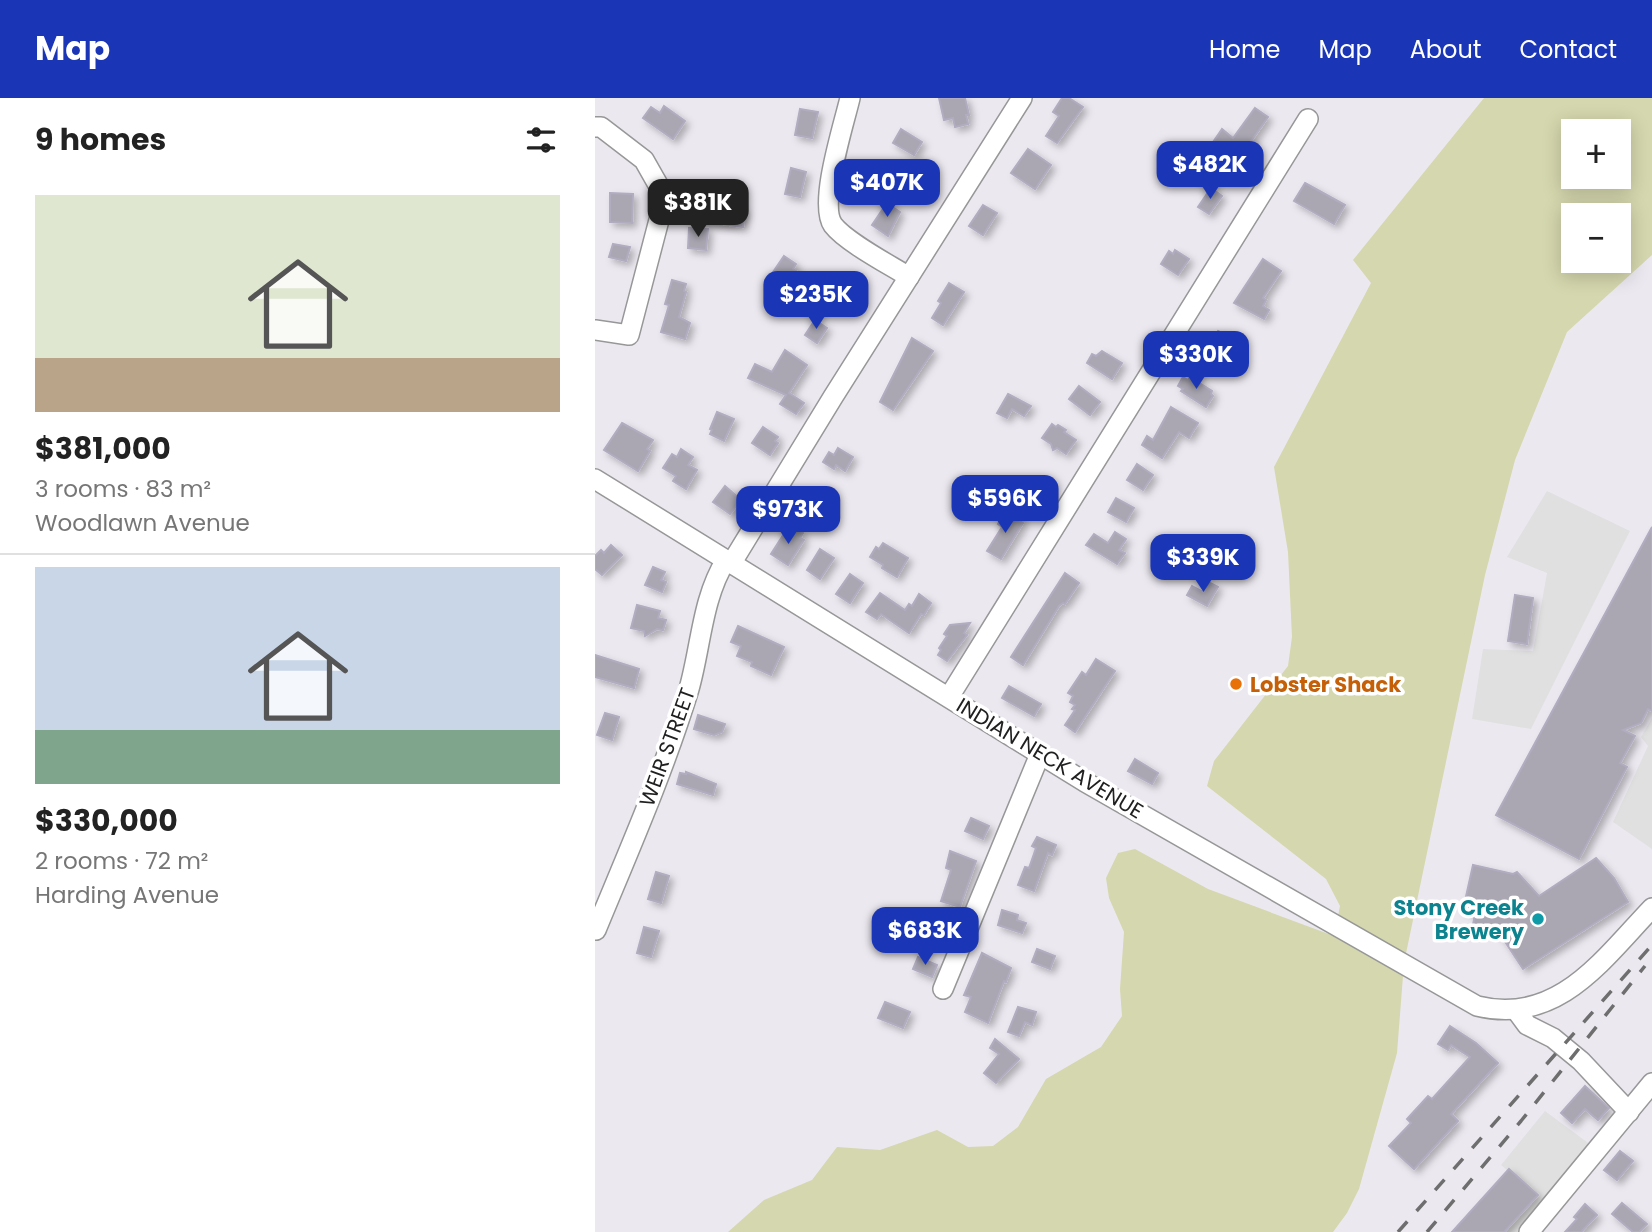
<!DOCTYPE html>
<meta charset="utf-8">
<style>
body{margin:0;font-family:Poppins,sans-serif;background:#f6f6f6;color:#222;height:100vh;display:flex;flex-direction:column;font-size:26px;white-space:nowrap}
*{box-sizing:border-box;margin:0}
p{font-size:23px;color:#767676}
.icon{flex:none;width:38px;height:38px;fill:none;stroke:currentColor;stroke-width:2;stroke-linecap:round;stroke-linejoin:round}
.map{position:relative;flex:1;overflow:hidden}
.details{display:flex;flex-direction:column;background:#fff;width:595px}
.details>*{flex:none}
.controls{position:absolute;left:966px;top:21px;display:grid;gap:14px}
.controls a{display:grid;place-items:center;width:70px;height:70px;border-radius:0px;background:#fff;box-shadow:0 4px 18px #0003;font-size:35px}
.price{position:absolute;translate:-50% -60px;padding:0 16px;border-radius:14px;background:#1a36b7;color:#fff;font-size:23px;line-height:46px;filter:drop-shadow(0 2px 4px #0008)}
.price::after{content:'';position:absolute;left:50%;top:42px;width:21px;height:16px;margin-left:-10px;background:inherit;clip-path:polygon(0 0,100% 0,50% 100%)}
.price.current{background:#222;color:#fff}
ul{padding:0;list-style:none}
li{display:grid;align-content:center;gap:14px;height:371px;padding:0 35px}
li+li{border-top:2px solid #e0e0e0}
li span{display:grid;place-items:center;height:217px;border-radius:0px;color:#555}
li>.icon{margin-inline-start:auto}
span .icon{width:126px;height:126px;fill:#fffc;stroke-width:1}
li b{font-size:30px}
h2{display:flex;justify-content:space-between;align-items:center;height:84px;padding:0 35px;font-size:30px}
header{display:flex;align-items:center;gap:42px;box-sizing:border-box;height:98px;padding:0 35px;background:#1a36b7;color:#fff}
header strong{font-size:33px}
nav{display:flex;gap:38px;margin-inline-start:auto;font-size:24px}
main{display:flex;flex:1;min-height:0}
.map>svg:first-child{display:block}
</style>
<header>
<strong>Map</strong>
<nav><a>Home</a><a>Map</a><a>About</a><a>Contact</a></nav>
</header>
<main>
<section class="details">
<h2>9 homes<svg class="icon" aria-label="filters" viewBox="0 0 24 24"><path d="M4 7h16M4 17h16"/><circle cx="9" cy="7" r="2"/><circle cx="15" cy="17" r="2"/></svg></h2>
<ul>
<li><span style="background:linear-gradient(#dfe7d0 75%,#b9a48a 0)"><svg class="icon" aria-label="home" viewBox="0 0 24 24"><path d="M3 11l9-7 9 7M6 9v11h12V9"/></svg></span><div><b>$381,000</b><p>3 rooms · 83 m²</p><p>Woodlawn Avenue</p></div></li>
<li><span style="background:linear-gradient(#c9d6e8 75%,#7fa58c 0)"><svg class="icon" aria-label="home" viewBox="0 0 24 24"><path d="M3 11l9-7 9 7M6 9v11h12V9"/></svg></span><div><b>$330,000</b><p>2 rooms · 72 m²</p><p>Harding Avenue</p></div></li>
</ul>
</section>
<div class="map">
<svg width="1057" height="1134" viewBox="0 0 1057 1134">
<defs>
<filter id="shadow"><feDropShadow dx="4" dy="4" stdDeviation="3.5" flood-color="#0004"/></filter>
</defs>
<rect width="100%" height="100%" fill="#ece8f0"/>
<g fill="#e0e0e0">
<polygon points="952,393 1035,433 936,631 877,621 888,551 938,553 952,475 912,459"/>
<polygon points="1057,620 1057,751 1018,724 1053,648 1046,639"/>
<polygon points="950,1013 996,1047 926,1134 909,1134 943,1098 906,1067"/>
</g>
<path fill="#d5d7ae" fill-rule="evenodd" d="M889,0H1057V157L972,234L920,362L890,477L809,865L802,955L764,1091L752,1115L738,1134H133L169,1102L217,1082L242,1049L285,1052L342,1032L373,1049L398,1048L423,1029L451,981L506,949L527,918L525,891L529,834L514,800L511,780L523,755L540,751L613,791L739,838L745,808L731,781L612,688L619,663L693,568L697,539L693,454L679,369L776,185L758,162ZM978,33H1024V79H978ZM978,117H1024V163H978Z"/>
<g fill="#aaa7b2" stroke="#b1acc0" stroke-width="2" filter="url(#shadow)">
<polygon points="344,0 370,0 374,17 371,17 373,26 360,29 358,20 349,22"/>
<polygon points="467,0 474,0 488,9 462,45 451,38 464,18 458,14"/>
<polygon points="69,8 90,23 78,41 48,20 56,9 65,15"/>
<polygon points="660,10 673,19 650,52 650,56 655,59 648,71 624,57 608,81 597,75 627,31 638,40"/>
<polygon points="205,11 223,14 217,40 200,37"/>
<polygon points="306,31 327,44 319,57 298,45"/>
<polygon points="433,51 456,67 440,91 416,75"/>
<polygon points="292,65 306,72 298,89 284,83"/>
<polygon points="196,70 211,74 205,99 190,96"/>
<polygon points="710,85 750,107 739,126 699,103"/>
<polygon points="110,86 124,86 125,109 150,112 148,129 107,123 106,103 111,102"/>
<polygon points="616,90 627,98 614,116 603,109"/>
<polygon points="15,95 38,96 37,125 15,124"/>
<polygon points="292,105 305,114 293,138 277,127"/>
<polygon points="388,107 402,115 388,137 374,128"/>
<polygon points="94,130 113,131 111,152 93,150"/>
<polygon points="18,146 35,149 31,163 14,159"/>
<polygon points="580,152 594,161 583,177 566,166 574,153 578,156"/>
<polygon points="189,158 201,166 198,171 207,177 193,198 172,183"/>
<polygon points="668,161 686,173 668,200 671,202 668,208 674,212 669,221 639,205"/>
<polygon points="77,182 91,186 89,193 91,194 84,219 95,225 90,241 66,234 74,207 70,206"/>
<polygon points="354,185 369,194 348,227 337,220 346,205 343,203"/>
<polygon points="220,222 232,230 222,245 210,237"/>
<polygon points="623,233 636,240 625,259 612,252"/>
<polygon points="317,240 338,253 298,312 285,304"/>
<polygon points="190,252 212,267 194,295 209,305 201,316 185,306 191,297 153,280 160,266 177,274"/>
<polygon points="507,253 527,265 517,281 492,265 497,256 501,258"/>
<polygon points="588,279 593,282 595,279 617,293 616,296 618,298 611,309 586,293 588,291 583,288"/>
<polygon points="484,288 505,304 495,317 474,301"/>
<polygon points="413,296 436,308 429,318 417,311 412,320 402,315"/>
<polygon points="576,309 603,325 594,340 584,334 567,360 547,347 552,338 558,342"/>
<polygon points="122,314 139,321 129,343 115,336 117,332 115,331"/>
<polygon points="27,325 58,342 52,351 55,353 43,373 9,352"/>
<polygon points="457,326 461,329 463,327 471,332 469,334 481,342 471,356 462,350 458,352 456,346 447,340"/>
<polygon points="168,329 183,339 180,343 183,345 175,357 157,345"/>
<polygon points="243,350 258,359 250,373 241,367 239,371 228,364 234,354 239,357"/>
<polygon points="86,351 98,359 93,367 102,372 91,391 78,383 81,378 68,370 77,356 82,359"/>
<polygon points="542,366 558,377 548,392 532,382"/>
<polygon points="433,386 450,397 443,408 426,396"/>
<polygon points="130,388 146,402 135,416 118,404"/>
<polygon points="521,400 539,410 531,424 513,414"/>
<polygon points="418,415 427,420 425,423 428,425 406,461 392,453 407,429 403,426 409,416 415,420"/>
<polygon points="199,429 208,435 205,440 209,442 193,467 176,456 192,431 196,433"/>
<polygon points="1057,429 1057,613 1053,611 1046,625 1028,632 1040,638 1025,665 1032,669 984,761 901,717"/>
<polygon points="520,434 531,441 524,452 530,455 522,466 491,447 499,436 513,445"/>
<polygon points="288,445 313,460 302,479 287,470 288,467 275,459 281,449 284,451"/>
<polygon points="16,447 27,457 7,477 0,471 0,458 6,452 9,455"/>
<polygon points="225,451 239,460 225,481 212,472"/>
<polygon points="58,469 70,474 66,482 71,484 67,494 50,487"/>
<polygon points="470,475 484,485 470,506 468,505 464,508 428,567 416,559"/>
<polygon points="255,476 268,485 255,505 241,496"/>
<polygon points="613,484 623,489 612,508 592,497 597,488 608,494"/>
<polygon points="285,495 310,512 314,506 317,508 324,496 336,505 329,517 326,516 314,535 286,516 282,521 271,514"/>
<polygon points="920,497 938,500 932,546 913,543"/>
<polygon points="42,507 65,513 63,520 71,522 68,532 62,531 50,538 49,533 36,530"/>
<polygon points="375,525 369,535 372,537 352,563 343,557 346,552 344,550 352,538 349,536 355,527"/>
<polygon points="143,528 189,549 176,577 156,568 157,564 142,558 146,548 136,544"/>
<polygon points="0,557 44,571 39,590 0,579"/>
<polygon points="501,561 520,573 480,634 470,627 480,612 477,611 480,607 475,604 478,598 473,595 487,574 491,577"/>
<polygon points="414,588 446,606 439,618 407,600"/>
<polygon points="10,615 24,619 17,642 2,637"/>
<polygon points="103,617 130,626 127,634 119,637 99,631"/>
<polygon points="540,661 563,675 557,686 533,673"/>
<polygon points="91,674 121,686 118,697 82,686 85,675 91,676"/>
<polygon points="376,720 394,728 388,741 370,733"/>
<polygon points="442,739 461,747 457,757 453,755 439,793 423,787 430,769 434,770 441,750 437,748"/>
<polygon points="355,753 381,763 365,809 346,803 356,772 351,770"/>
<polygon points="1001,760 1019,780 1033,804 928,871 903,833 878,827 880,815 868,812 878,767 918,776 922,774 944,798"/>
<polygon points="61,774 74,778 66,805 53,801"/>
<polygon points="407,812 423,817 422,822 431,825 427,835 403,827"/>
<polygon points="49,829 64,833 56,859 42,855"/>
<polygon points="442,851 460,858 455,871 437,864"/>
<polygon points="387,855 416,870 411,884 409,883 393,925 370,914 376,899 369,897"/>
<polygon points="323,859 342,867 337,879 318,871"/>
<polygon points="290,904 315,914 308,930 283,920"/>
<polygon points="423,909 441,914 437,927 430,924 424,938 413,934"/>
<polygon points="855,928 881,945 903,965 856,1016 863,1023 819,1071 794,1048 816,1025 812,1021 833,998 837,1001 875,959 856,947 853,952 843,946"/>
<polygon points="400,941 424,961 401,985 389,975 404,956 395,950"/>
<polygon points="990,988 1014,1010 1003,1022 990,1011 977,1025 966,1015"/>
<polygon points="1025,1053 1038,1063 1022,1082 1009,1072"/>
<polygon points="914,1071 943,1097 909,1134 857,1134"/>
<polygon points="1027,1105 1052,1126 1044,1134 1038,1134 1017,1116"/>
<polygon points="990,1106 1002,1117 986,1134 970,1134 982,1121 979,1119"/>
</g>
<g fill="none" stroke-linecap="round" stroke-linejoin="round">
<defs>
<g id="minor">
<path d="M255,0C249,26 223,106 238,127C251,144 295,167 314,179"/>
<polyline points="0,29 6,29 49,62 70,99 34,237 0,232"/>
<path d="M0,381L490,684L882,908C963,928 1008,861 1057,810"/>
<polyline points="136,466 238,299 427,0"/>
<polyline points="354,599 713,21"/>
<path d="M1,832C34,752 69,673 94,591C106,549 107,500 131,462"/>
<polyline points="348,891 445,656"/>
<polyline points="921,912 932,927 958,940 986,963 1034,1014"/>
<polyline points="934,1134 1057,985"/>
</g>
</defs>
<use href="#minor" stroke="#979797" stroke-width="22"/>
<use href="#minor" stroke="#fff" stroke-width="19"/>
<g stroke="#6e6e6e" stroke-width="3.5" stroke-dasharray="14 14" stroke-linecap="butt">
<polyline points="803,1134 1057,847"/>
<polyline points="832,1134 926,1023 1050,868"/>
</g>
</g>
<circle fill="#e8710a" stroke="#fff" stroke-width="2.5" cx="641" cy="586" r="7"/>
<circle fill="#0f9aa8" stroke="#fff" stroke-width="2.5" cx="943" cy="821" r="7"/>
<g text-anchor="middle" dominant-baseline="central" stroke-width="7" stroke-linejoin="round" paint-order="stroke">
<g font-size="21" font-weight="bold" fill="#c56008" stroke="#fff" text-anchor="start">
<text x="655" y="586">Lobster Shack</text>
</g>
<g font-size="21" fill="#202020" stroke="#fff">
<text transform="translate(72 649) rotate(-70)">WEIR STREET</text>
<text transform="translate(455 660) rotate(31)">INDIAN NECK AVENUE</text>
</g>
<g font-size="21" font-weight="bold" fill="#0d838f" stroke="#fff" text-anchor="end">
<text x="929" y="809">Stony Creek<tspan x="929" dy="24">Brewery</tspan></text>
</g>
</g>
</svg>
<div class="controls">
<a>+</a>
<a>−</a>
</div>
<b class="price" style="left:615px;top:103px">$482K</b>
<b class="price" style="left:292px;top:121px">$407K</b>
<b class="price current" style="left:103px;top:141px">$381K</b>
<b class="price" style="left:221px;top:233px">$235K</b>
<b class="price" style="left:601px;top:293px">$330K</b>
<b class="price" style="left:410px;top:437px">$596K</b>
<b class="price" style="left:193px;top:448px">$973K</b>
<b class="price" style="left:608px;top:496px">$339K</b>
<b class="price" style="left:330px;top:869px">$683K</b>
</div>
</main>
